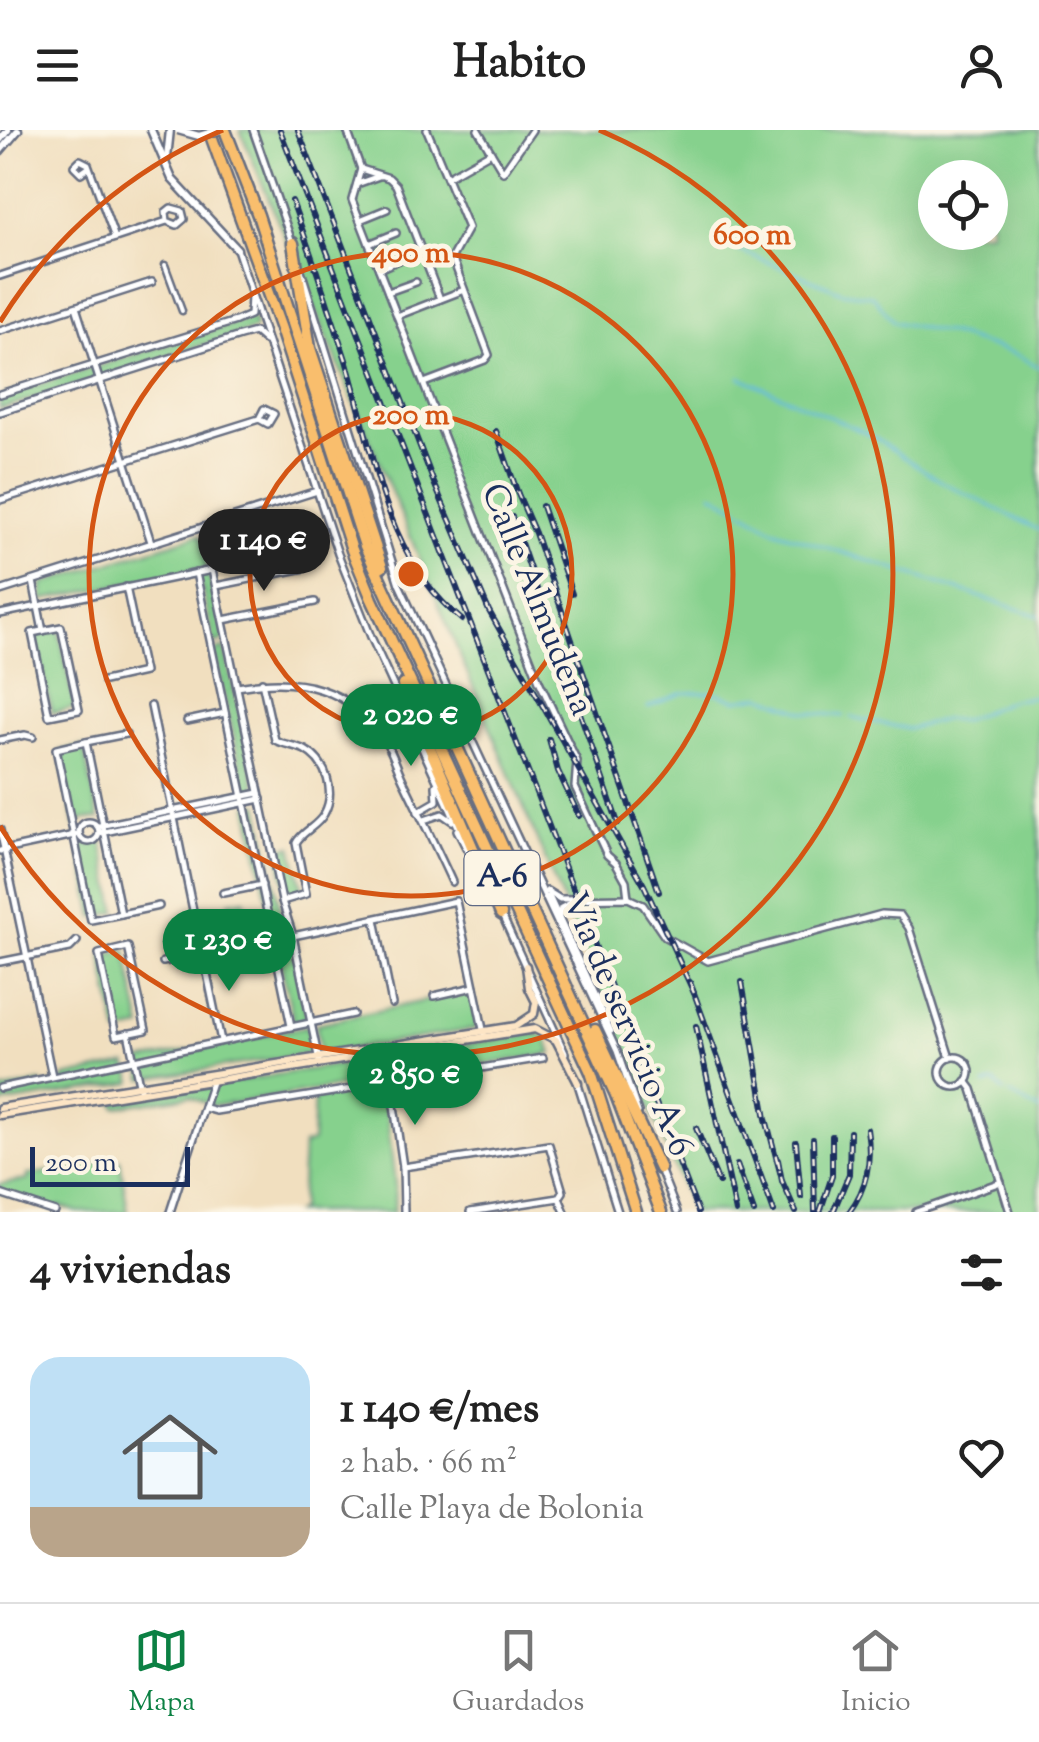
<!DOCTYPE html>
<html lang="es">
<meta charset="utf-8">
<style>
body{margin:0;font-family:"Sorts Mill Goudy",serif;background:#f2f2f2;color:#222;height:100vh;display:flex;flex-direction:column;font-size:38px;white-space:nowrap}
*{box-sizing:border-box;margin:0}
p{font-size:32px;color:#767676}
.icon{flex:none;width:55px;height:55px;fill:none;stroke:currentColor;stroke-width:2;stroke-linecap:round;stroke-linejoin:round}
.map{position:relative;height:1082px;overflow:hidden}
.sheet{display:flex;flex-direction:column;background:#fff;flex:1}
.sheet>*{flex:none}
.buttons{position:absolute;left:918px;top:30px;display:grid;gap:20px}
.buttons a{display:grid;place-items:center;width:90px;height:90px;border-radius:50%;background:#fff;box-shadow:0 10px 40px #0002;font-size:50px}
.scale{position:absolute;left:30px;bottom:25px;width:160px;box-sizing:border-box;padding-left:10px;border:5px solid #1b2f5e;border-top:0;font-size:28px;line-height:35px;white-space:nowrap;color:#1b2f5e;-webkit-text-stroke:8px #fcf5e5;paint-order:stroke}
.price{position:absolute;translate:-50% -85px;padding:0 22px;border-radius:35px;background:#0b8043;color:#fff;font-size:32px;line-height:65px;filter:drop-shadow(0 2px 5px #0008)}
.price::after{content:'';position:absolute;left:50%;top:60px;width:30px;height:22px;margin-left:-15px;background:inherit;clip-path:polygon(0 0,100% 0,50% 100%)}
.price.on{background:#222;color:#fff}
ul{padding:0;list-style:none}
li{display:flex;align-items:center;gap:30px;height:250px;padding:0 30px}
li+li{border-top:2px solid #e0e0e0}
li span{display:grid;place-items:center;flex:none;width:280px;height:200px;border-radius:30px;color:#555}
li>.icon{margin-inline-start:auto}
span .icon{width:120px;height:120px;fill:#fffc;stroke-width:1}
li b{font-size:42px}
h2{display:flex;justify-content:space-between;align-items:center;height:120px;padding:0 30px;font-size:42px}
header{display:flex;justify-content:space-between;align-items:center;height:130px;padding:0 30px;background:#fff;font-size:45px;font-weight:700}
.tabs{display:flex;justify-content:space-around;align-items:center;height:140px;border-top:2px solid #e0e0e0;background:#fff;font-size:28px;color:#767676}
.tabs a{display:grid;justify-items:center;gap:5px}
.tabs .on{color:#0b8043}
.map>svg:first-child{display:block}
</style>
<header><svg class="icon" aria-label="menu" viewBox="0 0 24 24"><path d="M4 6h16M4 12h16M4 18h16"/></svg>Habito<svg class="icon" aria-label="person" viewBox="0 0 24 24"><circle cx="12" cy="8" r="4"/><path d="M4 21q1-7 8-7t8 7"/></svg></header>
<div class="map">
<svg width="1039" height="1082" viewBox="0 0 1039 1082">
<rect width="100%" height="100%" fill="#fcf5e5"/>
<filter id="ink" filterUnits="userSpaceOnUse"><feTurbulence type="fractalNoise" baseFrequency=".01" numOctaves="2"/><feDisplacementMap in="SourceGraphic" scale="20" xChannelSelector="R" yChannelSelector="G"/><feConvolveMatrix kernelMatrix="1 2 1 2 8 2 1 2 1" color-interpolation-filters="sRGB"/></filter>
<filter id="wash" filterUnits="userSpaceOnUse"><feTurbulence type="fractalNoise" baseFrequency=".0048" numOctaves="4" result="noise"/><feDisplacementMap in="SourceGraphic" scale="40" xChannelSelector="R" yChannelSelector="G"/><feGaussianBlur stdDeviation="2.25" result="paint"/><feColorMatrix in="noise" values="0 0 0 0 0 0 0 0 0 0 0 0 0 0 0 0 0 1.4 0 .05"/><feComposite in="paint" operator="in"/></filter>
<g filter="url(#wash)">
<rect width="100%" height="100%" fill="#f1dfbf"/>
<g fill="#86d18d" stroke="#508076" stroke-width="2.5" fill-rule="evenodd">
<path d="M240,0H1039V1082H693ZM935,48H990V102H935Z"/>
<polygon points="250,189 255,191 254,199 0,279 0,267"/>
<polygon points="198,405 202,408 207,438 43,470 42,454"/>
<polygon points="208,443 225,510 215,514 199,446"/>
<polygon points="59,500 75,578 52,583 35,505"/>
<polygon points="224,517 256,658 247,663 214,522"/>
<polygon points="83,616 99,689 85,689 75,695 60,621"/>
<polygon points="253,674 259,674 283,794 272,794 248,676"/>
<polygon points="101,709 117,782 94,787 80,714 93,715"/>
<polygon points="292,716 303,761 287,765 278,720"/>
<polygon points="244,769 247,782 263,779 266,794 235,801 229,772"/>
<polygon points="287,798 290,801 307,888 294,893 274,803"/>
<polygon points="126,820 142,898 118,903 102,826"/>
<polygon points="471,861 478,890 475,899 327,923 320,920 316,894"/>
<polygon points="307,896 313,923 143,949 140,931"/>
<polygon points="534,903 546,907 552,924 213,976 190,966 116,977 114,971"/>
<polygon points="127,934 133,951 130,953 0,974 0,961 41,952 42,956 65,951 65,947"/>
<polygon points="370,959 385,970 395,1053 394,1082 296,1082 300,1079 303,1015 312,1012 314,968"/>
<polygon points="120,1030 128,1082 78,1082 59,1076 55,1079 0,1062 0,1054 28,1050 28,1045"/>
</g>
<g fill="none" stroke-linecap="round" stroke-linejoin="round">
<g stroke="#63bae0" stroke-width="2.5">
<polyline points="721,113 842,162 873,166 894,192 952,204 1015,224 1039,237"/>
<polyline points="740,247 870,305 944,353 1039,400"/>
<polyline points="712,363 776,401 1039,486"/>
<polyline points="648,577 682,563 714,562 736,570 761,566 804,582 844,586"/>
<polyline points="851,587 908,599 947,589 963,591 1012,570 1039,567"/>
<polyline points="985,955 994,952 1005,962"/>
<polyline points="1010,964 1039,980"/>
</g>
</g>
</g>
<g filter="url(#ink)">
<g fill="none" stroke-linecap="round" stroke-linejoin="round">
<defs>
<polyline id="pedestrian" points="165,135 182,181"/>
<g id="minor">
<polyline points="253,0 293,115"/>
<polyline points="347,0 361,39"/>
<polyline points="478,0 503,42 532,0"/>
<polyline points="88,38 81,43 74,36 80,30 88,34 115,108"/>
<polyline points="361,39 352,70 539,551 577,631 575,657 607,725 616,733 626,751 628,768"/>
<polyline points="361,39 389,48 396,55 440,169"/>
<polyline points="447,47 491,22"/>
<polyline points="357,54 379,46"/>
<polyline points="360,90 387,79"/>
<polyline points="369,114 396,103"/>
<polyline points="237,119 338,424 371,507 460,701"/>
<polyline points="379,139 406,127"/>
<polyline points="301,140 399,454 617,921 638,982"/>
<polyline points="0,146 167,91 177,95 184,89 182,81 171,78 166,82 167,91"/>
<polyline points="388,162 416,152"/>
<polyline points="76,177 151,412"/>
<polyline points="397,186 464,160"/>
<polyline points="0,201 152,152"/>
<polyline points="424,253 485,230 489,225 452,127 468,98 427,0"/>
<polyline points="0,264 236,191 250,185 251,166"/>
<polyline points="0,282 240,206 255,202 265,211"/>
<polyline points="0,370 259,289 264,279 274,284 268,294 259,289"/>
<polyline points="203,397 282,771 293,806 319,931"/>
<polyline points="196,443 291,896"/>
<polyline points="33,451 43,501"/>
<polyline points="216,456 305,438"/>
<polyline points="0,461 317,361"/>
<polyline points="0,484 212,440"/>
<polyline points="223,490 315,472"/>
<polygon points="61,497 79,580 49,586 32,503"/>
<polyline points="104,551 144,542 126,457"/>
<path d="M262,552L275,610C284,615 295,615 305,620C327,632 336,663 324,684C317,697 302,701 296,713L306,764L282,771"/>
<path d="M237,557C298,546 350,556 386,612C394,625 398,641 405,654C421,687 437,719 452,752"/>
<polyline points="151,576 196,795"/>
<polyline points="187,591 225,583"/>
<polyline points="0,610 25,605 33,607"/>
<polygon points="86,612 121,784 91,790 56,619"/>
<polyline points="86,612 126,604"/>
<polyline points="418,682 437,671 436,656"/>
<polyline points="424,690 442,684 452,691"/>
<circle cx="89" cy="702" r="10"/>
<polyline points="99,696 259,663"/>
<polyline points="0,700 52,946"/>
<polyline points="457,700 475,735"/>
<polyline points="100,703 261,669"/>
<polyline points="0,721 79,704"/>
<polyline points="547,761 560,769 628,768 643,775 665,807 708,831 882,784 900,785 909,798 950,928"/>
<polyline points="223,763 262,755"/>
<polyline points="549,766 611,901"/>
<polyline points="501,783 565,923"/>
<polyline points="121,784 159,776"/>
<polyline points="559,787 561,778 573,772"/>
<polyline points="375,789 392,874"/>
<polyline points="293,806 456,771 484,904"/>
<polygon points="128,817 146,900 116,906 99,824"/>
<polyline points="203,824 221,911"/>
<polyline points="0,832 70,818 77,811"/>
<polyline points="163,832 238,817"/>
<polyline points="434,866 474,857"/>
<polyline points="128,903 140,959"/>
<polyline points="386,921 403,1037 404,1082"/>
<circle cx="955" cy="942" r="15"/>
<polyline points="577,951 618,1082"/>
<polyline points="966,951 972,959 1010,1082"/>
<polyline points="0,958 353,884"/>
<polyline points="205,978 216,981 543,928"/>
<polyline points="403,1037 549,1015 563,1062 559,1068 470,1082"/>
<polyline points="660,1039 677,1082"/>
<polyline points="0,1064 55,1082"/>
<polyline points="559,1068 565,1082"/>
<polyline points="170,1082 212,952"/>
<polyline points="916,1082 1001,1052"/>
</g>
<g id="tertiary">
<polyline points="151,0 172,49 237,119"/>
<polyline points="0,10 8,0"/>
<polyline points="0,21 18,0"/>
<polyline points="167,28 170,0"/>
</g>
<g id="secondary">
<polyline points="0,978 516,896 534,884 536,872 529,858 526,836"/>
<polyline points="0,985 535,899 556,910 578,953"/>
</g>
<g id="motorway">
<polyline points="209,0 281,199 352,420 372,469 591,942 636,1082"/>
<polyline points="225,0 258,85 365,416 616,965 661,1082"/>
<polyline points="293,113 310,218 382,437"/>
<polyline points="403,555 501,784"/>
<polyline points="595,900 660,1039"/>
</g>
</defs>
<use href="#pedestrian" stroke="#666d80" stroke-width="9"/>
<use href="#minor" stroke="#666d80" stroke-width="10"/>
<use href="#tertiary" stroke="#666d80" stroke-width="11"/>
<use href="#secondary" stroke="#666d80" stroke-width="11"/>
<use href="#motorway" stroke="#666d80" stroke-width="15"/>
<use href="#pedestrian" stroke="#fff" stroke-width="4"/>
<use href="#minor" stroke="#fff" stroke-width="5"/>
<use href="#tertiary" stroke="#fff" stroke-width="6"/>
<use href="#secondary" stroke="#fde5c5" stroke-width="6"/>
<use href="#motorway" stroke="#f9be6d" stroke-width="10"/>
<defs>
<g id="rail">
<polyline points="280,0 698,1082"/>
<polyline points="298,0 434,353 489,481 644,755 694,863"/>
<path d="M292,71C311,123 329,177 346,230C374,322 383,426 462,490"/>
<polyline points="496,301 518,364 535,403 659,762"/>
<polyline points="542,376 572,464"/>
<polyline points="512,387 618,693"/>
<polyline points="549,609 558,641 579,686"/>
<polyline points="690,852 774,1082"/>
<polyline points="742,852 766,989 780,1042"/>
<polyline points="696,896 736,1082"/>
<polyline points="696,998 719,1053"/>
<polyline points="813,1009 815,1082"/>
<polyline points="796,1012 801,1067"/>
<polyline points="778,1030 782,1051 796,1082"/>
<polyline points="737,1035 754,1082"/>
<polyline points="820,1082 832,1046 832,1006"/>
<polyline points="833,1082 849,1044 850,1002"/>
<path d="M849,1082C868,1057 872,1030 867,999"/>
</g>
</defs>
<use href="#rail" stroke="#1b2f5e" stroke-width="6"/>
<use href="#rail" stroke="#fcf5e5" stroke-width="2.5" stroke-dasharray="8" stroke-linecap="butt"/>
<defs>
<polyline id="tertiary-bridge" points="178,0 199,6 220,0"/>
</defs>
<use href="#tertiary-bridge" stroke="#666d80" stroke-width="11" stroke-linecap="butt"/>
<use href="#tertiary-bridge" stroke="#fff" stroke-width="6"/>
</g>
</g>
<g fill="none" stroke="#d45514" stroke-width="5">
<circle cx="411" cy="444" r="161"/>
<circle cx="411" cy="444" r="322"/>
<path d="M0 192A482 482 0 0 1 223 0M599 0A482 482 0 1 1 0 696"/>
</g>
<g text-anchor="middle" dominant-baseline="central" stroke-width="10" stroke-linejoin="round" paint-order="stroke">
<rect fill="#fcf5e5" stroke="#5e6a86" stroke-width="2.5" x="464.5" y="721" width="75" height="54" rx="8"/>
<g font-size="32" font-weight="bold" fill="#1b2f5e">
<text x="502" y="748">A-6</text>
</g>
<g font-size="35" fill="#1b2f5e" stroke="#fcf5e5">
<text transform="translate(536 470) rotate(68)">Calle Almudena</text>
<text transform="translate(626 895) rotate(67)">Vía de servicio A-6</text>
</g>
</g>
<circle cx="411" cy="444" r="15" fill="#d45514" stroke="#fcf5e5" stroke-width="5"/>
<g font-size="30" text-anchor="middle" font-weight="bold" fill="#d45514" stroke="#fcf5e5" stroke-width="10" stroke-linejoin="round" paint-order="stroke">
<text x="752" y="114">600 m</text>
<text x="411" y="132">400 m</text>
<text x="411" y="294">200 m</text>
</g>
</svg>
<div class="buttons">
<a><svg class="icon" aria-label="locate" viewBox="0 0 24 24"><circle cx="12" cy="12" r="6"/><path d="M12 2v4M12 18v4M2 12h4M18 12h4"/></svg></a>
</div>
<div class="scale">200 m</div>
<b class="price on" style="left:264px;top:464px">1 140 €</b>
<b class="price" style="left:411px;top:639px">2 020 €</b>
<b class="price" style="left:229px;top:864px">1 230 €</b>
<b class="price" style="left:415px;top:998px">2 850 €</b>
</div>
<section class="sheet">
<h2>4 viviendas<svg class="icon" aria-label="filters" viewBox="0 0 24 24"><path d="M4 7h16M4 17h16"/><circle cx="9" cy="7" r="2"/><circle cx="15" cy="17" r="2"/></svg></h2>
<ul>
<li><span style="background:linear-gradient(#bfe0f5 75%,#b9a48a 0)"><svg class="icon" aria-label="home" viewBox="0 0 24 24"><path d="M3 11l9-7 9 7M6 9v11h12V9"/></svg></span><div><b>1 140 €/mes</b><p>2 hab. · 66 m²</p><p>Calle Playa de Bolonia</p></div><svg class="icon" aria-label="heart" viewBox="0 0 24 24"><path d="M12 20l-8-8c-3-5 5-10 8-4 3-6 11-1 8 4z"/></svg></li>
</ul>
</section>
<nav class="tabs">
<a class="on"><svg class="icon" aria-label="map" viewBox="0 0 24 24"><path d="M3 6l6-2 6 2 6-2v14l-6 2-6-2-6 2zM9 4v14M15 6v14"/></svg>Mapa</a>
<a><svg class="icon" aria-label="saved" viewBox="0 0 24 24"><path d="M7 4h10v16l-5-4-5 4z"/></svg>Guardados</a>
<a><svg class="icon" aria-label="home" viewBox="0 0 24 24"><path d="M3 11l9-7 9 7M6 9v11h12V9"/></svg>Inicio</a>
</nav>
